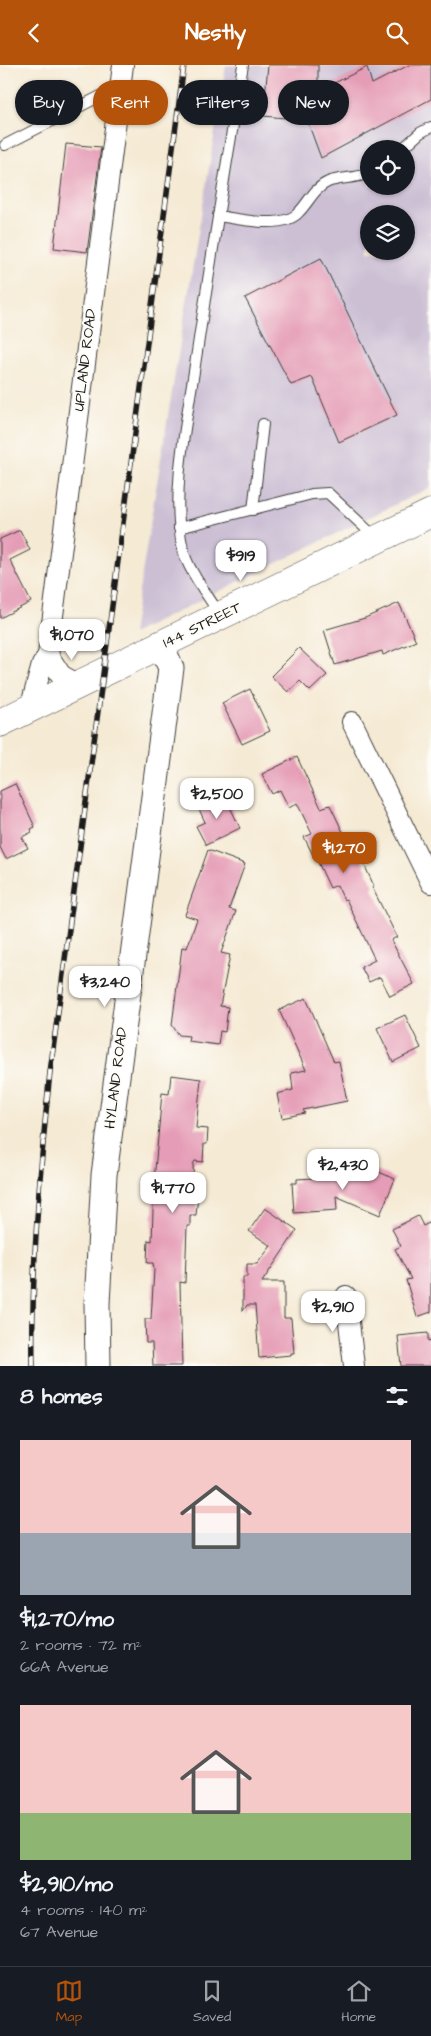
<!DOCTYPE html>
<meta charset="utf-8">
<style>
body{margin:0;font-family:"Architects Daughter",sans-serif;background:#242831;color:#f1f3f6;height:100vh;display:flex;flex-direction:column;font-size:19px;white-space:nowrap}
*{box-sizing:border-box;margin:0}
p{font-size:16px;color:#9ea1a6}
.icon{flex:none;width:28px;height:28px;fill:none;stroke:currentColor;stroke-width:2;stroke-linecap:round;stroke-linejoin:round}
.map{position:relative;height:1301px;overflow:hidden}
.drawer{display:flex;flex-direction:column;background:#171b24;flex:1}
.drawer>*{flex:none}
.banner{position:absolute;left:15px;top:15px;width:401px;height:45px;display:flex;gap:10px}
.fabs{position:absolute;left:360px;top:75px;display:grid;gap:10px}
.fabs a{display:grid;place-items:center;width:55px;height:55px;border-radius:50%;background:#171b24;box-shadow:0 1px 4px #0004;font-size:25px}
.price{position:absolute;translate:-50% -42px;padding:0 11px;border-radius:10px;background:#fff;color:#222;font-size:16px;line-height:32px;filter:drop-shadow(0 1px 2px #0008)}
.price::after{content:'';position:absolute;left:50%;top:30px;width:15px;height:11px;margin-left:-8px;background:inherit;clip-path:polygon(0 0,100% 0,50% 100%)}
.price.on{background:#b45309;color:#fff}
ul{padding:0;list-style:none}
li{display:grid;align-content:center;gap:10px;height:265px;padding:0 20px}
li span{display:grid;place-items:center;height:155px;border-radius:0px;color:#555}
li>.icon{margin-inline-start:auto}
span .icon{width:90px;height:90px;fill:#fffc;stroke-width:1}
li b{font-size:21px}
h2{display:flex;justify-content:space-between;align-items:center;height:60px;padding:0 20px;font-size:21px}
.chip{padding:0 18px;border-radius:22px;background:#171b24;box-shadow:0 1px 4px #0004;font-size:18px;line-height:45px}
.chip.on{background:#b45309;color:#fff}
header{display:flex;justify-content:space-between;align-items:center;height:65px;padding:0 20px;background:#b45309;color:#fff;font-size:22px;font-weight:700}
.tabs{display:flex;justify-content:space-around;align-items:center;height:70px;border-top:1px solid #363941;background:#171b24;font-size:14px;color:#9ea1a6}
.tabs a{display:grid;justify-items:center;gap:2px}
.tabs .on{color:#b45309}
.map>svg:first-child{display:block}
</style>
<header><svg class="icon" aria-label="back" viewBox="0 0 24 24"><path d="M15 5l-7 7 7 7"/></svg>Nestly<svg class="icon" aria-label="search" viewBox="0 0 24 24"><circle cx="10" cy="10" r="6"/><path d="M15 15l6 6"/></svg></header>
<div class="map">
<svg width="431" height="1301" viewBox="0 0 431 1301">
<rect width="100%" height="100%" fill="#fdfcf7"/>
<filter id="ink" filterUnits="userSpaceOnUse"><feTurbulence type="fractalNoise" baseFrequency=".02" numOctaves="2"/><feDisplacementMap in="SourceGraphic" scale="10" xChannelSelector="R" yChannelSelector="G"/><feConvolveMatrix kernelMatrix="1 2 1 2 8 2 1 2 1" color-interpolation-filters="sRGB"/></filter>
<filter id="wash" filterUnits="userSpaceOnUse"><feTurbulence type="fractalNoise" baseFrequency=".0096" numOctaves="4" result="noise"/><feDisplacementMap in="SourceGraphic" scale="20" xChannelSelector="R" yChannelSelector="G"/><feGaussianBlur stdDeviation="1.12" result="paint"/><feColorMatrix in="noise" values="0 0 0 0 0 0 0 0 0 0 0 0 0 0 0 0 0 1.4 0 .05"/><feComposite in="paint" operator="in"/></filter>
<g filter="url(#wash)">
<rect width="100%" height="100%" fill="#f5ead4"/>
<path fill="#ccbfd4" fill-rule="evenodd" d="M226,0H431V422L132,569ZM369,84H406V121H369ZM369,149H406V186H369Z"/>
<g id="blocks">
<g fill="#e59cb6">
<polygon points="268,0 318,0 318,26 367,2 372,19 409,0 431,0 431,34 321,93 307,55 263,51"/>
<polygon points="66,79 101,82 87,187 54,183"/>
<polygon points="321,193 397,350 339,377 312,312 291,320 245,233"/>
<polygon points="20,465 30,485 10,495 31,537 0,553 0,474"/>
<polygon points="399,538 416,576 383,590 382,586 335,600 324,565 365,553"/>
<polygon points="299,583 327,610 310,626 300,616 288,627 271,611"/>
<polygon points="250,624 270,666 242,679 222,638"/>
<polygon points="297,692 321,743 330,740 352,786 357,784 374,821 372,822 397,872 391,875 414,919 390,931 380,912 369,917 361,902 375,895 346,834 344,835 337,820 330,823 316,793 315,794 304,772 312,769 297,738 289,743 280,725 272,729 262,709"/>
<polygon points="15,719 35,762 31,764 32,767 22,772 28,783 6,794 0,782 0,726"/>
<polygon points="224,729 240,763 206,780 196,761 205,757 198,742"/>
<polygon points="208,785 245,799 229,844 236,846 221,888 230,890 220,941 228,942 225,967 220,966 218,980 188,976 189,971 179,970 172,960 182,882 187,883 197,854 185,850"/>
<polygon points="306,933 334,997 339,996 347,1036 303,1045 305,1048 282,1053 277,1029 293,1025 291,1008 306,1005 279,945"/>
<polygon points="405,950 421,983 393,997 377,963"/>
<polygon points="171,1010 201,1014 196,1063 208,1064 207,1079 204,1079 203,1097 195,1096 193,1099 194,1131 198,1131 196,1150 190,1150 190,1161 187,1161 185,1218 180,1217 182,1301 153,1301 152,1278 146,1278 145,1254 151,1254 154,1205 153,1198 147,1198 148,1175 152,1176 154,1116 162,1028 169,1029"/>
<polygon points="363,1100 395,1114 380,1150 336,1131 337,1145 294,1148 292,1118 297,1118 297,1114 348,1111 352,1101 361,1105"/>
<polygon points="265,1143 297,1165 262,1217 284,1217 284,1253 291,1253 294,1288 291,1288 291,1290 259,1293 255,1240 247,1240 243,1246 243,1212 247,1212 247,1199 257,1199 271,1181 249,1166"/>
<polygon points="418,1151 423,1161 431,1157 431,1247 417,1252 406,1215 411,1214 395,1184 401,1181 392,1164"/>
<polygon points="428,1268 428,1276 431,1275 431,1301 401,1301 398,1271"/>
</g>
</g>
</g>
<g filter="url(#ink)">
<use href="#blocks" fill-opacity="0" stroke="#3d3b38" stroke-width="1"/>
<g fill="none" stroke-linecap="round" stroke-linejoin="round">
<defs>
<g id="service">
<polyline points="5,80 120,21"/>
<polyline points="402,84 420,68 431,62"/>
<path d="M218,151C239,154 284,165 299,147C309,137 314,123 328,117C340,112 356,114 369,108"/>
<polyline points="253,445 263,359"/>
<polyline points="179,463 312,429 328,428 376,473"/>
<path d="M220,550C209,532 187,504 183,484C170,431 187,354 195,300C210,200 226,100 243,0"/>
</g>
<g id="minor">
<polyline points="48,590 61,610 79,620"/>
<polyline points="30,644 42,600 48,590 123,0"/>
<polyline points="352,657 431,818"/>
<polyline points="346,1231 354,1301"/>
</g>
<polyline id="tertiary" points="98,1301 97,1239 104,1110 171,603 161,580"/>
<polyline id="secondary" points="0,658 431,448"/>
</defs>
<use href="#service" stroke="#3d3b38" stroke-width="12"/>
<use href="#minor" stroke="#3d3b38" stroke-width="22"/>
<use href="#tertiary" stroke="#3d3b38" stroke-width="27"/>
<use href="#secondary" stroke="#3d3b38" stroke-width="29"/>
<use href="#service" stroke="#fff" stroke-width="10"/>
<use href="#minor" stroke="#fff" stroke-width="20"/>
<use href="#tertiary" stroke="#fff" stroke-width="25"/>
<use href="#secondary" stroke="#fff" stroke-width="28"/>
<defs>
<path id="rail" d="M33,1301C31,1203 40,1105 50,1007L184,0"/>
</defs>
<use href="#rail" stroke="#1c1c1c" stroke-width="5.5"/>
<use href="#rail" stroke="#fdfcf7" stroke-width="4" stroke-dasharray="11" stroke-linecap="butt"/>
</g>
</g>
<g text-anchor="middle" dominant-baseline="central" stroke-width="4" stroke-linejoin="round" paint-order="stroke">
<g font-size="15" fill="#1c1c1c" stroke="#fdfcf7">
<text transform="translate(85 295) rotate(-83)">UPLAND ROAD</text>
<text transform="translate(202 560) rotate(-26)">144 STREET</text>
<text transform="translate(116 1013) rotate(-83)">HYLAND ROAD</text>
</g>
</g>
</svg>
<div class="fabs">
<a><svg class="icon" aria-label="locate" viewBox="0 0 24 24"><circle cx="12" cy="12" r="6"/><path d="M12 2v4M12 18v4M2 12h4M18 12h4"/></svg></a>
<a><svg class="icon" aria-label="layers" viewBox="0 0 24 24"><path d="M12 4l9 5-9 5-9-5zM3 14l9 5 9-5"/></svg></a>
</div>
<b class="price" style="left:241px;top:517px">$919</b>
<b class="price" style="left:72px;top:596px">$1,070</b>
<b class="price" style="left:217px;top:755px">$2,500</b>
<b class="price on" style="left:344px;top:809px">$1,270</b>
<b class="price" style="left:105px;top:943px">$3,240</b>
<b class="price" style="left:343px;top:1126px">$2,430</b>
<b class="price" style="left:173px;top:1149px">$1,770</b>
<b class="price" style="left:333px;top:1268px">$2,910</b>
<div class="banner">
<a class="chip">Buy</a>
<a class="chip on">Rent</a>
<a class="chip">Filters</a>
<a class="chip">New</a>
</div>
</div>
<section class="drawer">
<h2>8 homes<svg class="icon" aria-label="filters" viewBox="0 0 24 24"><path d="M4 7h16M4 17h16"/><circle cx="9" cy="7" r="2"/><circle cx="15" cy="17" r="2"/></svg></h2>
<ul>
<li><span style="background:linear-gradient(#f6c9c9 60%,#9aa5b1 0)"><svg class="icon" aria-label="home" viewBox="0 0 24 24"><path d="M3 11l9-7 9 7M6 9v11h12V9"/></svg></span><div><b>$1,270/mo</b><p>2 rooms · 72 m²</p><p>66A Avenue</p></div></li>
<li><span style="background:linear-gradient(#f6c9c9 70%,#8fb573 0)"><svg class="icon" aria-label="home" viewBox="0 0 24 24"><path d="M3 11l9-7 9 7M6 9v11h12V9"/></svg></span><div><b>$2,910/mo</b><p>4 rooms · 140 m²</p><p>67 Avenue</p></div></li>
</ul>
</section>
<nav class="tabs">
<a class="on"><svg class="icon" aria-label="map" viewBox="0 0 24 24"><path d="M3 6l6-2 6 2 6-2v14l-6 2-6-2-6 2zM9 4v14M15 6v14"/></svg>Map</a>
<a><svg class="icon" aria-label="saved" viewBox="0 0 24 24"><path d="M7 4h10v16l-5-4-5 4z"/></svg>Saved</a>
<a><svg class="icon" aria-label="home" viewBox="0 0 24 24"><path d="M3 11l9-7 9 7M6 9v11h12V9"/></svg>Home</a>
</nav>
